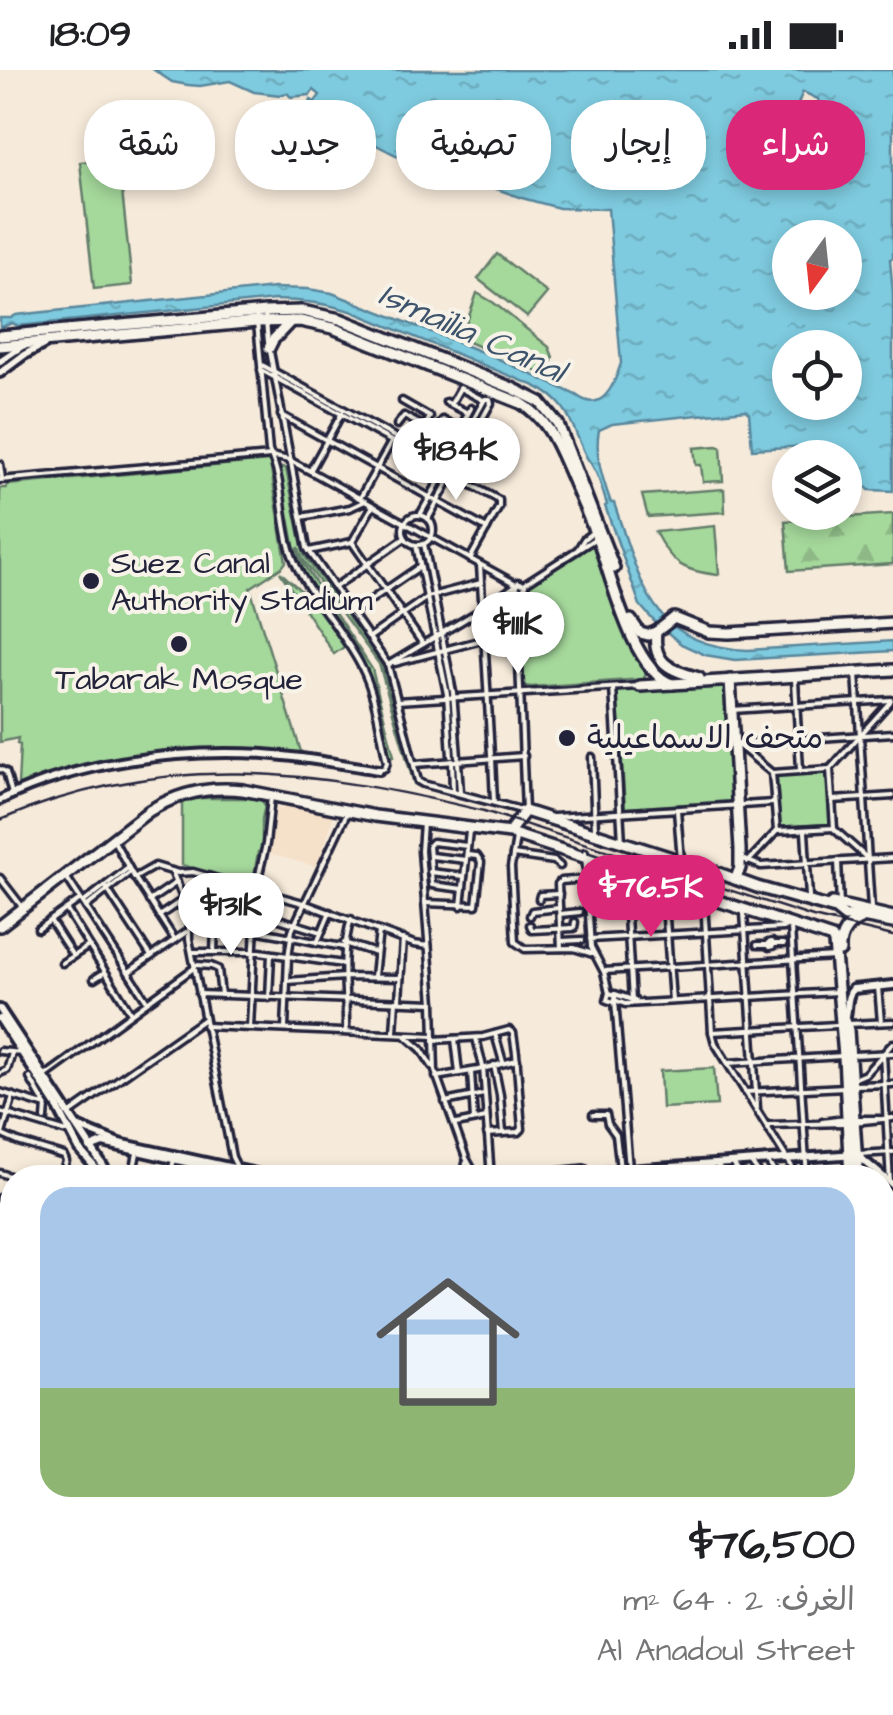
<!DOCTYPE html>
<html lang="ar">
<meta charset="utf-8">
<style>
body{margin:0;font-family:"Architects Daughter","Playpen Sans Arabic",sans-serif;background:#f2f2f2;color:#202124;direction:rtl;height:100vh;display:flex;flex-direction:column;font-size:38px;white-space:nowrap}
*{box-sizing:border-box;margin:0}
p{font-size:32px;color:#757577}
.icon{flex:none;width:55px;height:55px;fill:none;stroke:currentColor;stroke-width:2;stroke-linecap:round;stroke-linejoin:round}
.map{position:relative;flex:1;overflow:hidden;direction:ltr}
.side{position:absolute;left:0px;top:1095px;width:895px;height:550px;display:flex;flex-direction:column;background:#fff;border-radius:40px 40px 0 0;box-shadow:0 5px 15px #0003;direction:rtl}
.side>*{flex:none}
.hud{position:absolute;left:30px;top:30px;width:835px;height:90px;direction:rtl;display:flex;gap:20px}
.needle{width:65px;rotate:195deg}
.tools{position:absolute;left:772px;top:150px;display:grid;gap:20px}
.tools a{display:grid;place-items:center;width:90px;height:90px;border-radius:50%;background:#fff;box-shadow:0 5px 15px #0003;font-size:50px}
.price{position:absolute;translate:-50% -85px;padding:0 22px;border-radius:35px;background:#fff;color:#222;font-size:32px;line-height:65px;filter:drop-shadow(0 2px 5px #0008)}
.price::after{content:'';position:absolute;left:50%;top:60px;width:30px;height:22px;margin-left:-15px;background:inherit;clip-path:polygon(0 0,100% 0,50% 100%)}
.price.selected{background:#db2777;color:#fff}
ul{padding:0;list-style:none}
li{display:grid;align-content:center;gap:20px;height:530px;padding:0 40px}
li+li{border-top:2px solid #e0e0e0}
li span{display:grid;place-items:center;height:310px;border-radius:30px;color:#555}
li>.icon{margin-inline-start:auto}
span .icon{width:180px;height:180px;fill:#fffc;stroke-width:1}
li b{font-size:42px}
.pill{padding:0 35px;border-radius:40px;background:#fff;box-shadow:0 5px 15px #0003;font-size:35px;line-height:90px}
.pill.selected{background:#db2777;color:#fff}
.status{display:flex;justify-content:space-between;align-items:center;height:70px;padding:0 50px;background:#fff;direction:ltr}
.status svg{height:28px;fill:currentColor}
.map>svg:first-child{display:block}
</style>
<div class="status"><b>18:09</b><svg viewBox="0 0 49 12"><path d="M0 12V9h3v3zM5 12V6h3v6zM10 12V3h3v9zM15 12V0h3v12zM26 1h20v11H26zM47 4h2v5h-2z"/></svg></div>
<div class="map">
<svg width="893" height="1645" viewBox="0 0 893 1645">
<defs>
<pattern id="forest-firs" width="22" height="20" patternUnits="userSpaceOnUse" patternTransform="scale(2.5)"><rect width="22" height="20" fill="#a5d89b"/><path d="M5 1l3.5 6h-7zM16 11l3.5 6h-7z" fill="#8eb986"/></pattern>
<pattern id="water-ripples" width="26" height="14" patternUnits="userSpaceOnUse" patternTransform="scale(2.5)"><rect width="26" height="14" fill="#7ecade"/><path d="M2 4q2-2 4 0t4 0M15 11q2-2 4 0t4 0" fill="none" stroke="#6dadbf"/></pattern>
</defs>
<rect width="100%" height="100%" fill="#f6eada"/>
<filter id="ink" filterUnits="userSpaceOnUse"><feTurbulence type="fractalNoise" baseFrequency=".01" numOctaves="2"/><feDisplacementMap in="SourceGraphic" scale="20" xChannelSelector="R" yChannelSelector="G"/><feConvolveMatrix kernelMatrix="1 2 1 2 8 2 1 2 1" color-interpolation-filters="sRGB"/></filter>
<g filter="url(#ink)">
<polygon fill="#f5e0c9" points="298,733 330,740 329,743 334,744 318,797 267,783 274,738 281,739 283,735 293,738"/>
<g fill="#a5d89b" stroke="#647d6b" stroke-width="2.5">
<polygon points="119,88 120,101 113,102 120,102 132,215 94,219 80,92"/>
<polygon points="497,184 547,223 527,247 478,209"/>
<polygon points="477,223 494,233 549,277 553,287 548,306 461,269"/>
<polygon points="717,376 721,377 723,411 703,412 701,395 696,395 694,378"/>
<polygon points="268,391 270,393 286,492 282,497 250,518 302,685 252,680 178,681 73,701 18,716 20,675 17,674 18,668 0,672 0,418 6,418 7,415"/>
<polygon points="283,397 286,399 304,485 381,592 416,715 414,714 379,594 302,488 299,478 297,479 302,492 372,599 394,686 389,687 366,598 297,491 280,399"/>
<polygon points="724,419 725,442 648,447 642,425"/>
<path d="M715,456L719,504L718,505C682,501 671,493 655,462Z"/>
<polygon points="594,471 637,586 646,603 644,609 531,617 524,616 519,545 522,530 531,514 580,484"/>
<polygon points="280,502 317,535 344,577 334,584"/>
<polygon points="726,616 732,731 625,738 617,620"/>
<polygon points="827,702 830,754 780,757 777,706"/>
<polygon points="182,728 260,728 265,735 262,749 262,782 258,782 252,817 182,795"/>
<polygon points="714,998 717,1035 662,1038 660,1001"/>
<polygon points="893,1196 893,1392 883,1393 883,1197"/>
<polygon points="64,1633 165,1633 159,1645 107,1645"/>
<polygon points="631,1633 630,1633 700,1633 684,1645 640,1645"/>
</g>
<polygon fill="url(#forest-firs)" stroke="#647d6b" stroke-width="2.5" points="893,444 893,494 789,501 785,451"/>
<path fill="url(#water-ripples)" stroke="#59879d" stroke-width="2.5" fill-rule="evenodd" d="M154,0H893V188L890,189L893,223V421L869,420L845,394V388L840,387L828,375L752,379L749,343L746,340L612,354L599,360C594,385 603,410 611,433H614C641,512 649,575 748,580L893,571V581L735,590L705,585L681,574L654,551L640,535L605,436L607,435C603,423 600,408 593,397C591,393 587,389 585,384C571,354 569,332 535,316L351,241C325,233 301,230 274,230L18,256L12,253L0,258V248H11L16,245L274,218L308,219L332,223L492,286L576,325C602,345 614,316 621,293L608,139L559,138L522,128L449,102L418,89L396,85L353,63L349,57L342,61L340,68C321,65 314,54 308,38L311,30L315,32L320,25L314,20L310,25L291,27L287,23L280,25L254,22L230,11L200,16L188,15L172,12ZM803,22L818,29C821,42 835,50 841,64C828,81 826,82 805,75C794,53 792,44 803,22ZM790,168H845V222H790ZM790,278H845V332H790Z"/>
<g fill="none" stroke-linecap="round" stroke-linejoin="round">
<defs>
<g id="minor">
<path d="M256,242L269,381C285,413 280,451 292,485C306,524 342,558 361,596C376,624 380,661 387,692L385,698L379,700"/>
<polyline points="265,242 268,272"/>
<polyline points="270,281 307,478 388,595 418,711 423,714 525,741 516,519"/>
<polyline points="262,295 448,396 459,405"/>
<polyline points="261,300 499,430 499,437 470,489"/>
<polygon points="485,329 490,329 491,333 463,384 451,390"/>
<polyline points="402,331 430,347 416,372 406,367"/>
<polyline points="446,332 468,343"/>
<polyline points="451,334 460,318 483,330"/>
<polyline points="281,345 487,459"/>
<polyline points="397,355 404,346 425,357"/>
<polyline points="460,359 471,338"/>
<polyline points="423,376 443,387 451,375"/>
<polyline points="457,379 434,364 443,350 465,361"/>
<polyline points="0,394 2,409"/>
<polyline points="310,401 342,343"/>
<polyline points="0,410 271,386 289,390 310,401 516,514"/>
<polyline points="360,428 392,371"/>
<circle cx="418" cy="460" r="15"/>
<polyline points="420,445 451,390"/>
<polyline points="302,447 350,438 365,431"/>
<polyline points="428,449 452,405"/>
<polyline points="352,472 423,574"/>
<polyline points="424,474 453,622 458,687"/>
<polyline points="416,475 447,624 451,686"/>
<polyline points="578,479 584,469 594,461"/>
<polyline points="309,481 352,472 373,436"/>
<polyline points="480,495 491,685"/>
<polygon points="518,512 525,515 523,521 516,519"/>
<polyline points="524,514 596,468"/>
<polyline points="335,517 405,468"/>
<polyline points="352,543 419,497"/>
<polyline points="370,567 427,527 481,513"/>
<polyline points="395,593 516,561"/>
<polyline points="388,595 482,539 515,516"/>
<polyline points="856,603 871,838"/>
<polyline points="795,610 800,700"/>
<polyline points="613,618 622,772"/>
<polyline points="397,631 640,616"/>
<polyline points="732,640 891,630"/>
<polyline points="734,674 893,663"/>
<polyline points="737,674 772,703"/>
<polyline points="592,687 595,759"/>
<polyline points="492,688 494,732"/>
<polyline points="452,691 453,721"/>
<polyline points="458,692 460,722"/>
<polyline points="415,694 524,686"/>
<polyline points="0,699 6,702 12,724"/>
<polygon points="830,699 834,758 777,761 772,703"/>
<polyline points="830,699 890,632"/>
<polyline points="833,730 893,726"/>
<polyline points="677,740 681,791"/>
<polyline points="554,747 773,733"/>
<polyline points="423,753 421,781 433,933 435,1001 466,1088 477,1108"/>
<polyline points="834,759 868,789"/>
<polyline points="805,762 809,827"/>
<polyline points="516,768 511,797 515,872 525,879 574,878 593,884"/>
<polyline points="113,769 131,802 175,870"/>
<polyline points="585,782 591,877 604,902 609,923"/>
<polyline points="513,785 554,791 560,796"/>
<polyline points="431,786 466,790"/>
<polyline points="743,789 761,796 893,788"/>
<polyline points="838,791 840,835"/>
<polyline points="748,792 777,761"/>
<polyline points="624,794 632,931"/>
<polyline points="172,801 189,843 189,869 232,1087 237,1097"/>
<polyline points="430,802 464,806"/>
<polyline points="65,805 147,931"/>
<polyline points="663,807 672,931"/>
<polyline points="0,808 20,834"/>
<polyline points="134,808 155,796 178,803 193,802 303,833 414,874 428,876"/>
<polyline points="105,816 151,886"/>
<polyline points="463,819 432,815 429,775 432,772 467,776"/>
<polyline points="539,829 540,825 559,824"/>
<polyline points="149,831 177,812"/>
<polyline points="84,832 128,798"/>
<polyline points="425,833 476,835 481,792 477,786 467,785"/>
<polyline points="207,834 250,840 321,862"/>
<polyline points="461,836 469,761"/>
<polyline points="86,837 129,803"/>
<polyline points="588,837 700,830 704,832 712,962 715,973 799,1108"/>
<polyline points="66,839 131,943"/>
<polyline points="744,843 757,1038"/>
<polyline points="560,844 580,842"/>
<polyline points="159,846 184,829"/>
<polyline points="530,846 532,841 559,838"/>
<polyline points="50,850 73,886"/>
<polyline points="530,855 532,860 574,858 575,852"/>
<polyline points="207,856 207,824 211,807"/>
<path d="M189,858C241,852 293,869 343,877"/>
<polyline points="791,858 807,1108"/>
<polyline points="38,859 79,830"/>
<polyline points="590,869 784,858"/>
<polyline points="562,871 582,870"/>
<polygon points="772,872 773,876 769,877 768,873"/>
<polyline points="317,873 330,842"/>
<polyline points="344,873 376,883"/>
<polyline points="773,874 784,874"/>
<polyline points="757,875 767,875"/>
<polyline points="561,878 558,814 561,811 587,809"/>
<polyline points="193,882 260,882 343,894"/>
<polyline points="214,882 215,856"/>
<polyline points="232,882 235,858"/>
<polyline points="62,893 87,877"/>
<polyline points="196,895 211,896 218,899 221,925"/>
<polyline points="604,901 835,887"/>
<polyline points="129,902 186,862"/>
<polyline points="374,906 379,861"/>
<polyline points="94,909 105,902"/>
<polyline points="287,911 345,907 400,908"/>
<polyline points="878,917 881,952"/>
<polygon points="609,923 616,925 614,932 607,930"/>
<polyline points="199,924 433,933"/>
<polyline points="615,924 635,931"/>
<polyline points="269,928 271,884"/>
<polyline points="399,930 403,869"/>
<polyline points="615,930 625,934 837,922"/>
<polyline points="615,931 629,1099"/>
<polyline points="847,954 893,952"/>
<polyline points="205,956 434,966"/>
<polyline points="250,958 257,813 266,774 271,727"/>
<polyline points="285,959 288,887 292,860 348,741"/>
<path d="M346,962C347,924 339,886 351,849"/>
<polyline points="394,962 396,931"/>
<polyline points="712,962 837,955"/>
<polyline points="495,964 503,992"/>
<polyline points="406,966 421,979 432,996"/>
<polyline points="476,968 483,997 491,1108"/>
<polyline points="455,969 459,1003"/>
<polyline points="434,970 483,967 509,960 513,963 516,983 522,1059 519,1062 487,1064"/>
<polyline points="0,981 22,983"/>
<polyline points="883,984 890,1113"/>
<polyline points="853,985 893,983"/>
<polyline points="728,993 843,986"/>
<polyline points="494,995 500,1025 503,1063"/>
<polyline points="471,1002 474,1050"/>
<polyline points="0,1003 7,1000 12,983"/>
<polyline points="44,1007 194,898"/>
<polyline points="436,1007 478,1000 517,990"/>
<polyline points="30,1008 46,1036 45,1049"/>
<polyline points="851,1010 865,1004 893,973"/>
<polyline points="852,1015 893,1014"/>
<polyline points="0,1022 46,1036"/>
<polyline points="745,1022 845,1017"/>
<polyline points="445,1032 484,1024"/>
<polyline points="0,1042 67,1062"/>
<polyline points="69,1044 203,950"/>
<polyline points="593,1045 606,1045 608,1054 616,1065 620,1099"/>
<polyline points="854,1049 879,1049"/>
<polyline points="822,1052 845,1049"/>
<polyline points="853,1052 893,1048"/>
<polyline points="456,1054 486,1048"/>
<polyline points="769,1055 844,1053"/>
<polyline points="0,1064 18,1072 64,1086 66,1091 63,1102 71,1108"/>
<polyline points="2,1064 13,1026"/>
<polyline points="858,1084 893,1082"/>
<polyline points="767,1090 778,1108"/>
<polyline points="750,1091 762,1108"/>
<polyline points="699,1095 707,1108"/>
<polyline points="717,1095 726,1108"/>
<polyline points="734,1095 743,1108"/>
<polyline points="684,1096 691,1108"/>
<polyline points="0,1103 16,1108"/>
<polyline points="109,1105 123,1108"/>
<polyline points="77,1108 83,1105 94,1095"/>
<polyline points="132,1108 137,1083"/>
<polyline points="169,1108 174,1090"/>
<polyline points="463,1108 466,1093"/>
<polyline points="0,1128 12,1137"/>
<polyline points="9,1135 12,1124"/>
<polyline points="882,1144 893,1144"/>
<polyline points="0,1159 12,1168"/>
<polyline points="0,1195 12,1198"/>
<polyline points="0,1220 4,1227 12,1230"/>
<polyline points="0,1246 12,1250"/>
<polyline points="0,1298 12,1303"/>
<polyline points="0,1320 12,1324"/>
<polyline points="0,1392 12,1347"/>
<polyline points="887,1400 893,1465"/>
<polyline points="0,1405 12,1413"/>
<polyline points="0,1431 11,1412"/>
<polyline points="0,1432 12,1439"/>
<polyline points="0,1464 12,1468"/>
<polyline points="0,1474 6,1455"/>
<polyline points="0,1485 12,1489"/>
<polyline points="0,1502 12,1506"/>
<polyline points="0,1520 12,1524"/>
<polyline points="0,1585 12,1556"/>
<polyline points="0,1588 12,1592"/>
<polyline points="882,1616 893,1617"/>
<polyline points="318,1632 357,1645"/>
<polyline points="405,1632 414,1645"/>
<polyline points="411,1632 420,1645"/>
<polyline points="449,1632 452,1637 474,1645"/>
<polyline points="491,1632 515,1637"/>
<polyline points="621,1632 630,1645"/>
<polyline points="793,1632 794,1645"/>
<polyline points="27,1645 31,1632"/>
<polyline points="220,1645 224,1632"/>
<polyline points="251,1645 254,1632"/>
<polyline points="323,1645 327,1632"/>
<polyline points="355,1645 361,1632"/>
<polyline points="392,1645 407,1635"/>
<polyline points="610,1645 623,1635"/>
<polyline points="692,1645 708,1632"/>
</g>
<g id="tertiary">
<polyline points="0,291 25,274"/>
<polyline points="0,303 24,285 45,274"/>
<path d="M0,730C80,691 177,679 264,684C303,687 341,694 379,700"/>
<polyline points="882,1398 893,1398"/>
<polyline points="882,1520 890,1645"/>
<polyline points="0,1616 12,1620"/>
<polyline points="0,1623 12,1626"/>
<polyline points="34,1632 76,1645"/>
<polyline points="55,1632 98,1645"/>
<polyline points="882,1632 883,1645"/>
<polyline points="166,1645 170,1632"/>
<polyline points="172,1645 175,1632"/>
</g>
<g id="secondary">
<polyline points="0,939 111,1108"/>
<polyline points="0,949 58,1038 79,1079 104,1108"/>
<path d="M845,949C849,940 845,927 853,919L893,915"/>
<polyline points="77,1056 119,1073 279,1108"/>
<polyline points="90,1078 103,1073 256,1108"/>
<polyline points="506,1108 584,1100"/>
<polyline points="552,1108 614,1101 856,1084 893,1115"/>
<polyline points="882,1179 893,1178"/>
</g>
<g id="primary">
<polyline points="730,610 740,779 740,798 736,808"/>
<polyline points="525,741 710,800 757,817 835,839 845,847 857,846 893,853"/>
<polyline points="512,758 525,741"/>
<polyline points="832,833 893,847"/>
<path d="M0,856L149,741C178,723 209,716 243,720L375,746L510,763L832,868L834,873L844,986L850,1108"/>
<path d="M840,881C839,865 848,853 863,848"/>
<polyline points="844,947 848,960 858,1108"/>
<polyline points="0,1254 12,1257"/>
<polyline points="0,1268 12,1272"/>
<polyline points="882,1465 893,1465"/>
<polyline points="882,1474 893,1473"/>
<polyline points="508,1645 525,1632"/>
<polyline points="529,1645 546,1632"/>
</g>
<g id="trunk">
<polyline points="0,266 265,242 302,241 340,249 512,318 540,332 558,354 614,498"/>
<path d="M0,276L257,252L300,251L333,258L521,333C548,349 557,374 569,401C579,425 590,449 599,473C612,510 633,601 672,614"/>
<polyline points="269,278 273,270 291,251"/>
<polyline points="631,550 640,563 648,565 656,562"/>
<polyline points="656,562 674,548 709,562 729,563 893,553"/>
<path d="M656,562C652,595 672,600 699,608"/>
<polyline points="640,616 893,600"/>
</g>
</defs>
<use href="#minor" stroke="#22223b" stroke-width="11"/>
<use href="#tertiary" stroke="#22223b" stroke-width="14"/>
<use href="#secondary" stroke="#22223b" stroke-width="14"/>
<use href="#primary" stroke="#22223b" stroke-width="16"/>
<use href="#trunk" stroke="#22223b" stroke-width="16"/>
<use href="#minor" stroke="#f7f3e8" stroke-width="4"/>
<use href="#tertiary" stroke="#f7f3e8" stroke-width="6"/>
<use href="#secondary" stroke="#f7f3e8" stroke-width="6"/>
<use href="#primary" stroke="#f7f3e8" stroke-width="9"/>
<use href="#trunk" stroke="#f7f3e8" stroke-width="9"/>
<path stroke="#22223b" stroke-width="2.5" d="M0,750C165,679 315,700 484,741L813,847L893,866"/>
</g>
</g>
<g fill="#22223b" stroke="#f7f3e8" stroke-width="4">
<circle cx="91" cy="511" r="10"/>
<circle cx="179" cy="574" r="10"/>
<circle cx="567" cy="668" r="10"/>
</g>
<g text-anchor="middle" dominant-baseline="central" stroke-width="8" stroke-linejoin="round" paint-order="stroke">
<g font-size="32" fill="#22223b" stroke="#f7f3e8" text-anchor="start">
<text x="111" y="493">Suez Canal<tspan x="111" dy="37">Authority Stadium</tspan></text>
<text x="179" y="609" text-anchor="middle">Tabarak Mosque</text>
<text x="587" y="668">متحف الاسماعيلية</text>
</g>
<g font-size="35" font-style="italic" fill="#3e546c" stroke="#f7f3e8">
<text transform="translate(472 263) rotate(24)">Ismaïlia Canal</text>
</g>
</g>
</svg>
<div class="tools">
<a><svg class="needle" viewBox="-14 -14 28 28"><path d="M0-13l5 13h-10z" fill="#e53935"/><path d="M0 13l5-13h-10z" fill="#757577"/></svg></a>
<a><svg class="icon" aria-label="locate" viewBox="0 0 24 24"><circle cx="12" cy="12" r="6"/><path d="M12 2v4M12 18v4M2 12h4M18 12h4"/></svg></a>
<a><svg class="icon" aria-label="layers" viewBox="0 0 24 24"><path d="M12 4l9 5-9 5-9-5zM3 14l9 5 9-5"/></svg></a>
</div>
<b class="price" style="left:456px;top:433px">$184K</b>
<b class="price" style="left:518px;top:607px">$111K</b>
<b class="price selected" style="left:651px;top:870px">$76.5K</b>
<b class="price" style="left:231px;top:888px">$131K</b>
<div class="hud">
<a class="pill selected">شراء</a>
<a class="pill">إيجار</a>
<a class="pill">تصفية</a>
<a class="pill">جديد</a>
<a class="pill">شقة</a>
</div>
<section class="side">
<ul>
<li><span style="background:linear-gradient(#a9c7e8 65%,#8fb573 0)"><svg class="icon" aria-label="home" viewBox="0 0 24 24"><path d="M3 11l9-7 9 7M6 9v11h12V9"/></svg></span><div><b>$76,500</b><p>الغرف: 2 · 64 m²</p><p>Al Anadoul Street</p></div></li>
</ul>
</section>
</div>
